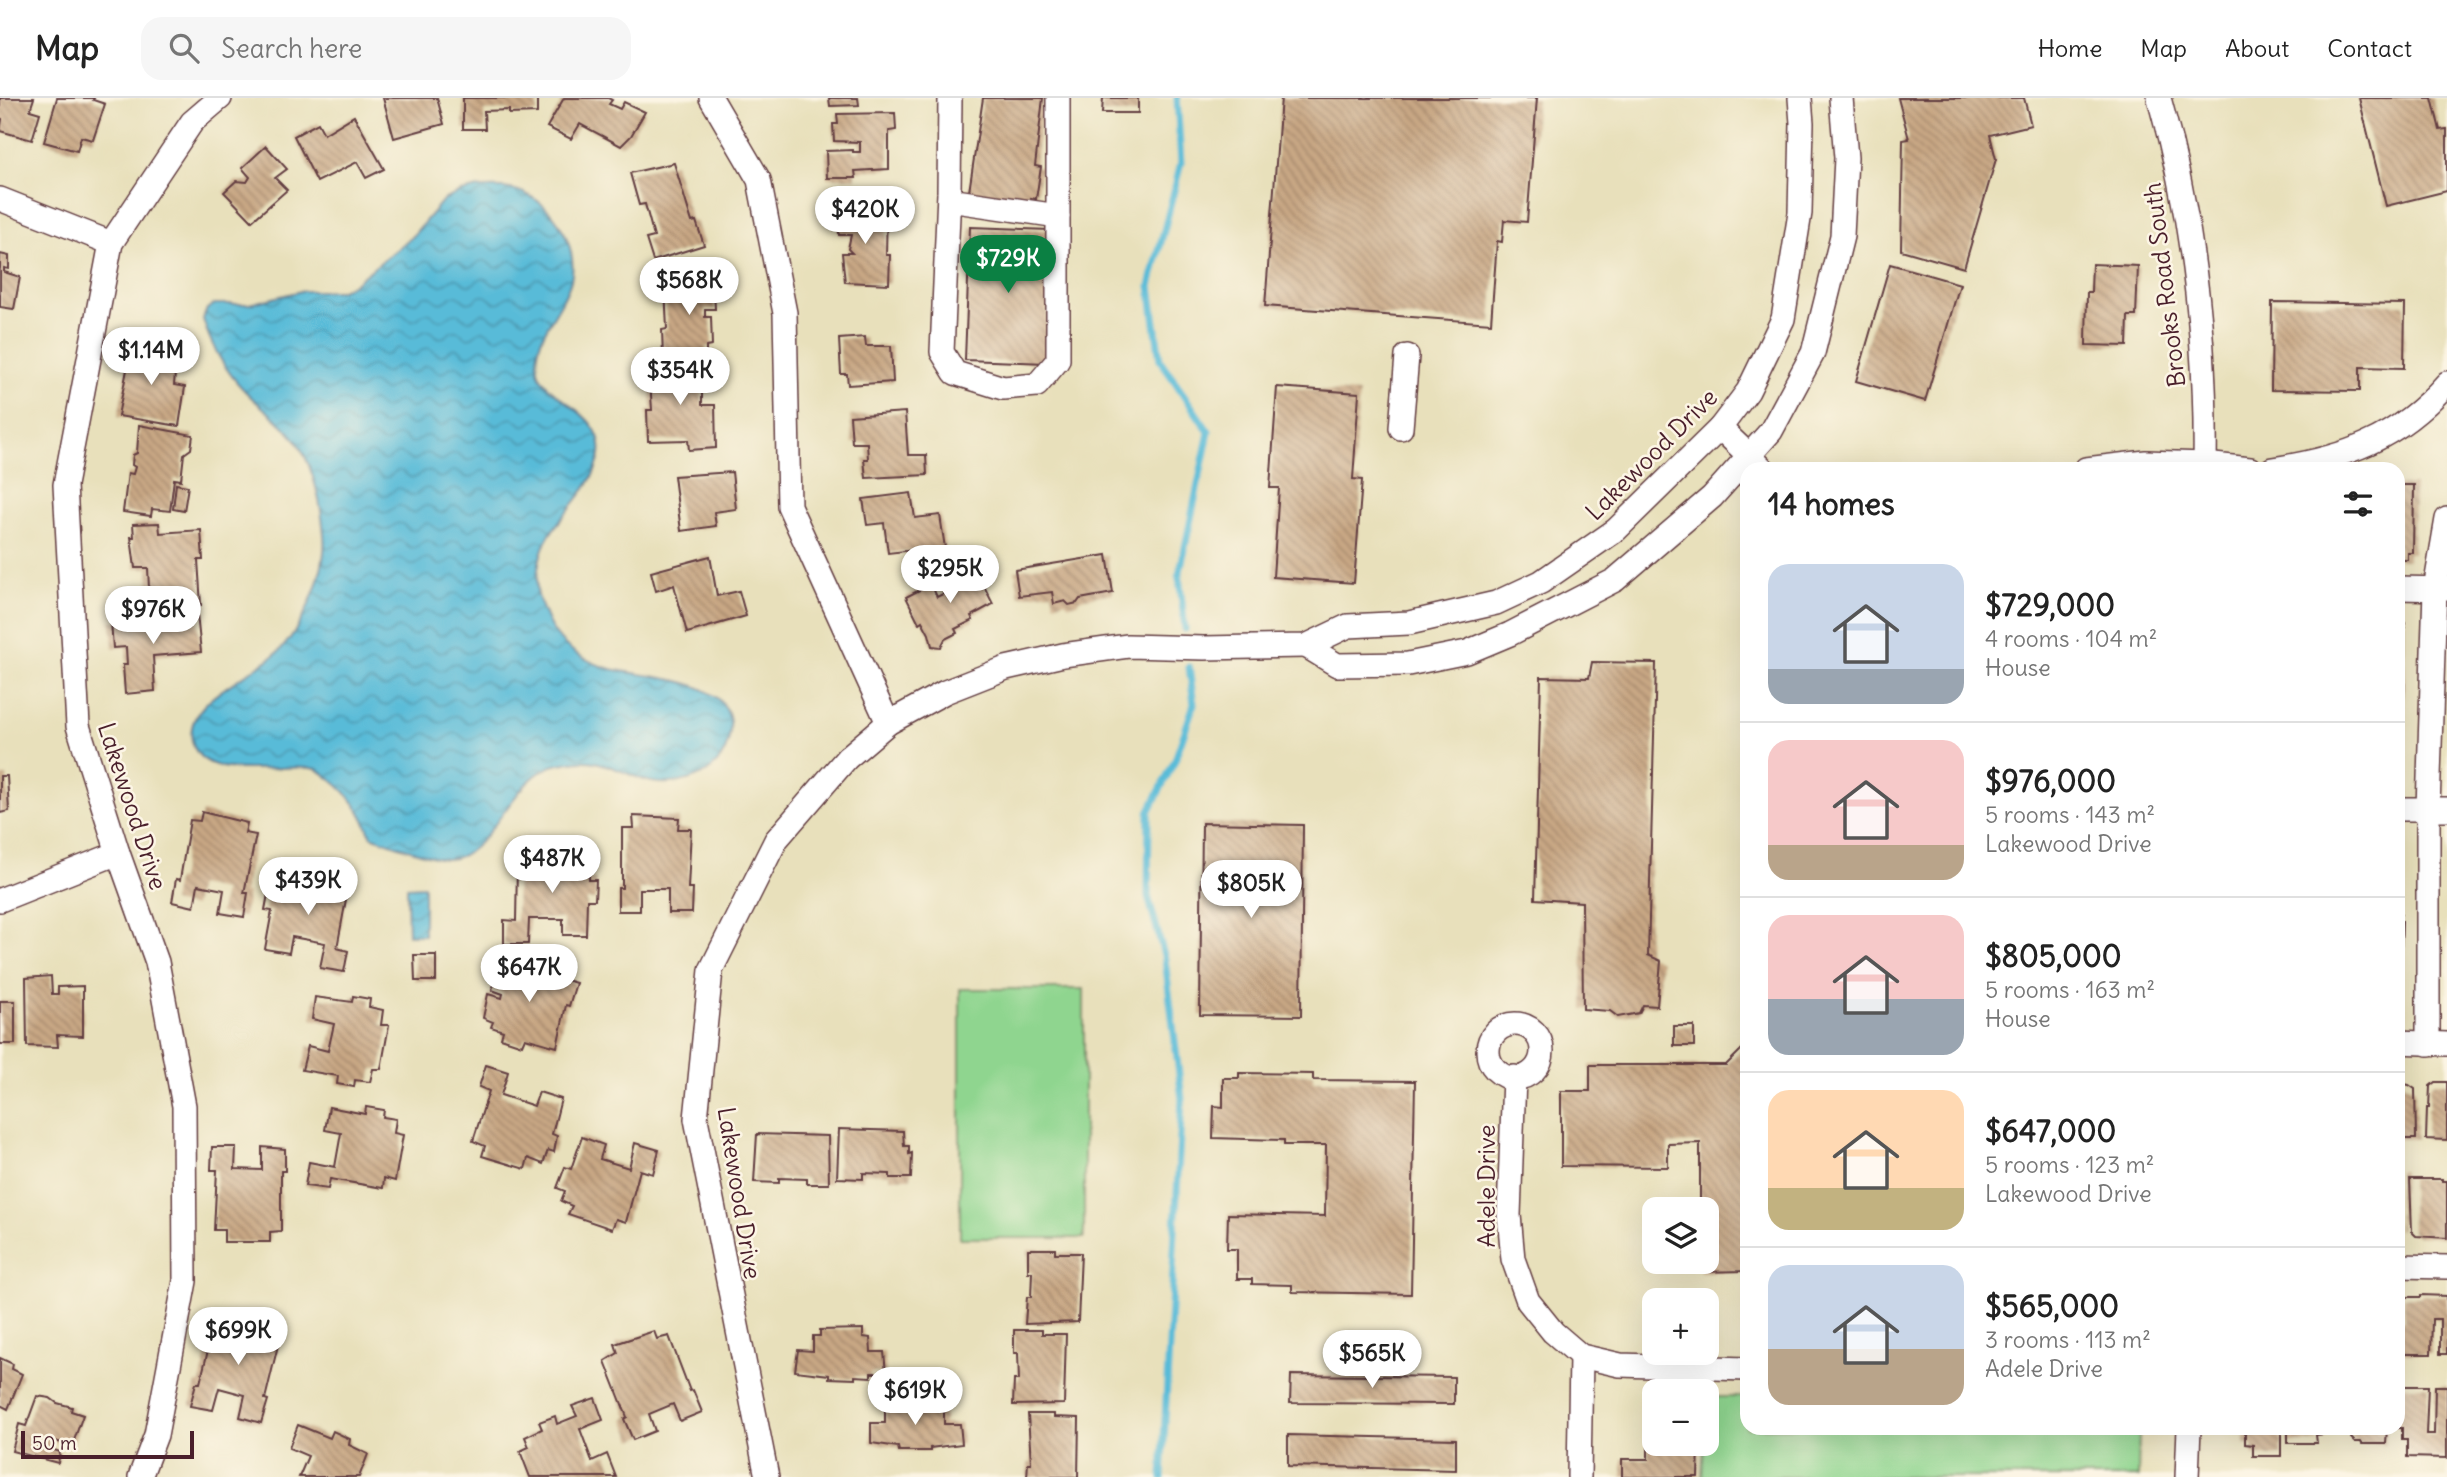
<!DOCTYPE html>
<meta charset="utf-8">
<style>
body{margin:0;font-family:Delius,sans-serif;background:#f6f6f6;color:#222;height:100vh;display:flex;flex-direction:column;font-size:26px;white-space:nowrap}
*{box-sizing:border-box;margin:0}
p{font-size:23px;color:#767676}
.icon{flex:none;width:38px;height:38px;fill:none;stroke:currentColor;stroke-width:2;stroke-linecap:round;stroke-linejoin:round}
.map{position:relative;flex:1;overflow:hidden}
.side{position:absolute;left:1740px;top:364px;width:665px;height:973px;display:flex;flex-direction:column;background:#fff;border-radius:21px;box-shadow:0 7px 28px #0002}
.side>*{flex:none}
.tools{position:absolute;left:1642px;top:1099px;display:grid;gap:14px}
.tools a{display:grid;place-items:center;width:77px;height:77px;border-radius:14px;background:#fff;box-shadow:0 7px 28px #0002;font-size:35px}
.scale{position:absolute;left:21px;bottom:18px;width:173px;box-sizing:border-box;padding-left:7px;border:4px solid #4a1f2b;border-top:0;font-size:19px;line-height:24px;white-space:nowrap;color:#4a1f2b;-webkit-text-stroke:5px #fcf5e5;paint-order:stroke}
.price{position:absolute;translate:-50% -60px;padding:0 16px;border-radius:24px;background:#fff;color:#222;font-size:23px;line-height:46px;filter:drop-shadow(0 2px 4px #0008)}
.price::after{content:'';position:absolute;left:50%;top:42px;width:21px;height:16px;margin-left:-10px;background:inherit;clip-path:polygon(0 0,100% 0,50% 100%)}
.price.on{background:#0b8043;color:#fff}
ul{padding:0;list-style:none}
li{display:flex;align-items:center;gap:21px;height:175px;padding:0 28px}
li+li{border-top:2px solid #e0e0e0}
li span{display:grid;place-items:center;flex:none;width:196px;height:140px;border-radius:21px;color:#555}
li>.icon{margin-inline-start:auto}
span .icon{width:84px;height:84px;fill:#fffc;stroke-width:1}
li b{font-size:30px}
h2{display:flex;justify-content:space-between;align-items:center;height:84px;padding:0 28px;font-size:30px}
header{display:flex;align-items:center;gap:42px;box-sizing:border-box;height:98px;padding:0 35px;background:#fff;border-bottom:2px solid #e0e0e0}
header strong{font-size:33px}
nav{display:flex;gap:38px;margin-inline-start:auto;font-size:24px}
.search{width:490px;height:63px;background:#f6f6f6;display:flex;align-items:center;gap:18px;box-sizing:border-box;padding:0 24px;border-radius:21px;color:#767676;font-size:26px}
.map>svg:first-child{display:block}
</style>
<header>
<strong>Map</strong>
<div class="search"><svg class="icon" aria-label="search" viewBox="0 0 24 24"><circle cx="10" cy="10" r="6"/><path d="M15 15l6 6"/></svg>Search here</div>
<nav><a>Home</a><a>Map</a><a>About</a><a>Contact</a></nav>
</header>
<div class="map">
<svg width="2447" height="1379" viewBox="0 0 2447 1379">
<defs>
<pattern id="water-waves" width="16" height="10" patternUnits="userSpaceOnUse" patternTransform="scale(1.75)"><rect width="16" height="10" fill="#59bbd8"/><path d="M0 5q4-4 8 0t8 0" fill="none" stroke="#4c97af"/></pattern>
<pattern id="building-back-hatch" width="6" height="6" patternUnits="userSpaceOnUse" patternTransform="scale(1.75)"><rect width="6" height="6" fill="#c8a784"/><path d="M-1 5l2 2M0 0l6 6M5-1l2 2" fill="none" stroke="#a4876c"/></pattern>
</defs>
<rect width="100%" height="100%" fill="#fcf5e5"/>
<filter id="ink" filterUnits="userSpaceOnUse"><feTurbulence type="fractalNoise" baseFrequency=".0143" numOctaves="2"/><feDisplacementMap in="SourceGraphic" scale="14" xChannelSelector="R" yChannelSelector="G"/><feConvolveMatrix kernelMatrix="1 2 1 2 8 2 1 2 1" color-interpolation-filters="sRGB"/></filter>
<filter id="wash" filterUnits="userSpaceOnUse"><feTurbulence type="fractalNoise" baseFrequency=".00686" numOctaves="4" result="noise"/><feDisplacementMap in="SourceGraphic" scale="28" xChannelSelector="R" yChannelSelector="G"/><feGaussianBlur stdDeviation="1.57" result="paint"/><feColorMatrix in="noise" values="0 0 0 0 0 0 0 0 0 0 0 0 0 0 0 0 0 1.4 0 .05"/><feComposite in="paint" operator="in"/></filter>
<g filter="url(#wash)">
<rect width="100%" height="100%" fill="#e8e0bb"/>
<g fill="#8fd58f" stroke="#6c7a5d" stroke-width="2">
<rect x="960" y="891" width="124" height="249"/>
<polygon points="1707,1299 1746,1299 1746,1330 2134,1330 2139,1335 2138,1379 1702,1379 1704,1346 1706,1346"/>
</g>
<g fill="url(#water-waves)" stroke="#526d82" stroke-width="2">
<path d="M479,90C489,90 500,89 510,91C548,97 580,144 571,182C563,214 532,236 538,272C543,300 606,315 600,356C595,388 565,412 549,438C540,452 536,475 537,491C537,500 543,511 546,519C556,544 578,560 604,569C645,582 750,576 727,647C718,677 681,689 652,684C633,680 615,668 595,664C585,662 569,664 559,666C511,675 491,762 447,761C431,761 388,744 371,738C362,713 350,696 329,680C325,677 321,673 316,671C283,663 201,689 192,642C184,600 256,577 280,552C304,528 328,470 324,436C321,405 313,367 295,341C281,322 261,310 245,293C226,274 210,246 203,221L207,211L215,206H249L301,193H339L352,187L411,140L443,102L461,94Z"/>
<polygon points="424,788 424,837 408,837 407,789"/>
</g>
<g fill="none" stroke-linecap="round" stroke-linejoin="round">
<g stroke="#59bbd8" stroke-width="7">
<polyline points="1177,0 1181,65 1150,188 1160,262 1209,334 1179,478 1185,531"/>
<polyline points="1162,1379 1182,1001 1165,861 1148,798 1149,714 1175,662 1194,606 1189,569"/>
</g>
</g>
<g id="blocks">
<g fill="url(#building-back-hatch)">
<polygon points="0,0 34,0 30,12 40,15 32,42 0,33 2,21 0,20"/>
<polygon points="57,0 94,0 93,2 105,6 93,42 81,39 77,53 44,44"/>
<polygon points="383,0 437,0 444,26 394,40"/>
<polygon points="463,0 537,0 537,15 509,16 509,12 484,13 485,31 463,31"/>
<polygon points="564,0 608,0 612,2 609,6 620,11 624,4 645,14 631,38 621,48 580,26 571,41 547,29"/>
<polygon points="829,0 858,0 859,7 830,8"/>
<polygon points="983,0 1043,0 1035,68 1041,69 1036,101 1031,100 1030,106 969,94"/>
<polygon points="1103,0 1138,0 1138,15 1102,15"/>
<polygon points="1281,0 1537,0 1527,124 1504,122 1502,144 1497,143 1491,225 1265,208"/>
<polygon points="1898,0 2024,0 2031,27 1990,37 1996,61 1964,170 1901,152 1903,42 1909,41"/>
<polygon points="2359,0 2432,0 2440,32 2447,31 2447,93 2386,108"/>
<polygon points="895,15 896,32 889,33 889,71 855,73 856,80 827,80 826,53 853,52 853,54 860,54 860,44 834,43 833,26 838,26 837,16"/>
<polygon points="354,18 384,71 366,80 357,64 317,84 294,38 318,25 324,36"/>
<polygon points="266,48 287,71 275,80 287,92 252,123 224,94 236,83 247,84 250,79 242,70"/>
<polygon points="674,65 692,124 696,123 704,147 653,163 646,141 654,139 645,106 639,107 630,75"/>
<polygon points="887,111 886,157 890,157 889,186 845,184 842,155 852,155 848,151 851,137 839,137 838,112"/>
<polygon points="970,129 1050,132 1046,265 965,262"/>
<polygon points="0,156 9,158 9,171 4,170 4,174 20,179 14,211 0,209"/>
<polygon points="1890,166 1960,186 1925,303 1856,283"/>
<polygon points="2092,166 2138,168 2136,218 2128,218 2127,248 2086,247 2087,194 2091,194"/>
<polygon points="713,176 715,211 705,211 705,219 711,219 712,248 706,249 706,256 663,258 662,232 667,231 665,189 686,186 686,178"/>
<polygon points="2272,204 2405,206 2404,270 2360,269 2360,293 2271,292"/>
<polygon points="865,239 866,248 891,248 893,284 848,287 847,276 841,276 839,241"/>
<polygon points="139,241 162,245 161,255 169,256 167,273 175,275 174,287 185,289 179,328 118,318 130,256 137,256"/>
<polygon points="702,265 704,291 702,291 702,307 715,307 716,350 689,352 688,342 648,343 647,312 652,312 649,267"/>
<polygon points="1277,289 1359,295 1353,381 1362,382 1354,485 1273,479 1279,390 1270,390"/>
<polygon points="905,314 908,357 926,357 927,377 866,380 864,361 868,361 867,345 852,345 850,318"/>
<polygon points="139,327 193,337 191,351 184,356 181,382 174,381 170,413 152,411 151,418 123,414 128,375 133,376 135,369 132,367 133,357 137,355"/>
<polygon points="732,374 736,411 714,414 716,428 681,433 674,378"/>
<polygon points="176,386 188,388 184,413 173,411"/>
<polygon points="2398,387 2414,387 2413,455 2408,455 2408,462 2398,462"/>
<polygon points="911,395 915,420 940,417 945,450 915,455 914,452 888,455 884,425 867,427 863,401"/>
<polygon points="159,425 160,435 201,432 203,462 198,462 201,507 150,511 148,470 135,470 131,439 134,439 133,426"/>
<polygon points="1107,457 1113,495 1080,501 1077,505 1069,507 1065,503 1054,506 1052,494 1019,498 1015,472"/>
<polygon points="710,458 717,498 739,493 746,518 687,535 674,487 656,493 651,474"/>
<polygon points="974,468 993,506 971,518 973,522 955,531 957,535 945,541 941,549 932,548 929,536 922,523 919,525 906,499 931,486 937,499 953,491 947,481"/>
<polygon points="197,516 201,554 153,558 155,593 125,596 123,567 127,567 126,549 113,550 111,523"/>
<rect x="2398" y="525" width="7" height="28"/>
<polygon points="1592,564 1656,565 1648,857 1661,863 1657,908 1643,907 1639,915 1618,919 1610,913 1583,911 1582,804 1535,801 1541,579 1589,580"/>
<polygon points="2405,566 2404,598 2398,598 2398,567"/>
<polygon points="2398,606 2404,606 2403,636 2398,636"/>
<polygon points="2398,649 2402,649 2401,678 2398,678"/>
<polygon points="0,678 7,678 9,713 0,715"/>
<polygon points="202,714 247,725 245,735 256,737 244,795 248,795 244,819 220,815 224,792 198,787 194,809 172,804 176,781 180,782 190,722 200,723"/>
<polygon points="633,718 679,720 678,731 691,731 688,790 693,790 692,815 668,815 668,791 640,791 640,813 618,813 618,790 622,790 622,730 634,730"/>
<polygon points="1202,725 1303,727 1301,918 1200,917"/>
<polygon points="528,758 589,758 589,782 596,782 595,802 587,802 586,837 563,837 563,821 529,821 528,846 504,846 504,822 516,823 517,768 527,768"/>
<polygon points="294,775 339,785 338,794 347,796 337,850 348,853 344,874 320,870 325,845 292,839 289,855 265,851 272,813 265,812 268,796 275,797 278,783 292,785"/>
<rect x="2398" y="785" width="3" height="31"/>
<polygon points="2398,823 2402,823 2401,854 2398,854"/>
<polygon points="414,857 436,857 436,883 415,883"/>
<polygon points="524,862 546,869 544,876 576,885 569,908 566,907 557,949 525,940 522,947 501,940 503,933 491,929 493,924 483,920 488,896 502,900 503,896 492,892 498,870 510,873 511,866 523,869"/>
<polygon points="51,878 52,896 58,896 58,889 83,888 83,938 57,937 58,949 27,948 26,880"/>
<polygon points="353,898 370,901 369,909 383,912 381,927 389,927 381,971 373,971 370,984 355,982 354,989 337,986 338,978 302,972 308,948 328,953 334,926 312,921 315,899 352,904"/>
<rect x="0" y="903" width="15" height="43"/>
<rect x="1674" y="928" width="20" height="20"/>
<polygon points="1743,950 1746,950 1746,1173 1700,1174 1700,1164 1706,1164 1706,1111 1700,1111 1700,1045 1668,1046 1668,1069 1561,1068 1561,993 1590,993 1590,967 1726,967"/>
<polygon points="486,967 508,974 501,997 534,1008 539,994 561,1001 552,1036 557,1038 554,1054 548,1052 543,1066 528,1060 525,1071 482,1058 485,1048 473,1043 489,993 479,989"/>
<polygon points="1239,975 1313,976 1313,982 1415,983 1411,1196 1292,1194 1292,1187 1252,1186 1252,1181 1237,1181 1237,1151 1227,1151 1228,1116 1325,1118 1326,1047 1284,1047 1284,1042 1213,1040 1214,1008 1223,1009 1223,980 1239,980"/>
<polygon points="2398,983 2404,983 2404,986 2409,987 2415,991 2416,1041 2398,1041"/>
<polygon points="2435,984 2447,984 2447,1042 2426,1041 2427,1010 2429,1010 2430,988"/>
<polygon points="329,1009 365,1016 366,1009 384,1012 383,1019 396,1021 394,1035 403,1037 395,1083 384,1080 383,1090 330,1081 328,1091 305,1088 309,1064 335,1069 341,1035 325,1032"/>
<polygon points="839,1031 903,1033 904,1048 909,1048 909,1056 912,1055 911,1080 890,1080 890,1076 863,1075 863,1081 837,1080"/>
<polygon points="757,1036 828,1038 829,1086 807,1086 807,1081 779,1080 779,1085 754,1084"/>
<polygon points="582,1039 604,1047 600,1061 629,1070 635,1045 659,1052 653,1076 640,1072 626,1124 616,1121 612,1131 568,1116 572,1108 561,1103 565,1093 557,1090 565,1069 571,1071"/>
<polygon points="212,1049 236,1049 235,1071 262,1072 262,1049 285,1051 285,1073 281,1073 281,1133 270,1134 270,1144 224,1144 224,1132 214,1132 217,1072 211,1072"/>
<polygon points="2398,1072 2403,1072 2400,1132 2398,1132"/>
<polygon points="2410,1081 2442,1081 2442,1083 2447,1083 2447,1140 2416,1138 2412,1134"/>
<polygon points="1028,1151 1055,1151 1055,1155 1081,1155 1078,1224 1025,1226 1027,1199 1031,1199 1032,1174 1028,1174"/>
<polygon points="2421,1197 2447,1198 2447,1256 2440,1256 2440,1221 2432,1221 2431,1256 2399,1256 2400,1222 2404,1222 2404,1199 2421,1199"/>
<polygon points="227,1219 273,1230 271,1240 279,1243 265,1301 268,1302 261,1325 240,1319 245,1297 219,1290 213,1312 190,1308 196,1285 200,1285 214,1228 225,1230"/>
<polygon points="863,1231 863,1239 870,1240 871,1254 884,1254 886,1275 871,1275 871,1279 855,1278 855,1281 829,1280 829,1277 795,1273 798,1252 813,1253 813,1238 820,1238 820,1232"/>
<polygon points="1014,1232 1042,1232 1042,1236 1066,1236 1064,1306 1013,1307 1014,1282 1019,1282 1018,1255 1014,1255"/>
<polygon points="654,1233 657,1241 669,1238 690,1293 693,1292 702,1314 680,1323 673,1306 649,1316 655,1333 633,1342 624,1321 627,1319 605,1263 618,1255 615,1246"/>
<polygon points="0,1260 13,1266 12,1271 22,1276 8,1311 0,1307"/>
<polygon points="1291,1277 1454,1279 1454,1306 1290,1305"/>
<polygon points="2398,1288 2428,1288 2426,1336 2434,1336 2435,1288 2447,1288 2447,1360 2407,1359 2407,1342 2402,1342 2402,1330 2398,1330"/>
<polygon points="37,1298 50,1300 57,1305 72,1309 71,1313 83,1317 72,1348 55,1343 51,1351 60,1354 58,1365 12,1353 19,1326 26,1328"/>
<polygon points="595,1300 603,1322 580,1331 592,1363 607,1356 616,1379 530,1379 520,1353 529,1349 525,1339 542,1331 539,1324 555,1318 557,1326 577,1318 572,1308"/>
<polygon points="892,1302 937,1303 938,1312 944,1311 944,1326 960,1326 962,1346 930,1350 930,1353 899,1353 898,1349 871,1345 871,1325 885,1325 885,1311 893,1309"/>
<polygon points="1028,1316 1054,1316 1054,1319 1079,1320 1078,1379 1027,1379 1028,1365 1031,1365"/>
<polygon points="1648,1320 1654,1320 1654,1346 1699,1346 1698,1379 1622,1379 1622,1361 1648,1361"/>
<polygon points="298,1327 330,1340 333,1333 350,1341 349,1347 368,1356 359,1379 299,1379 308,1358 289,1350"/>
<polygon points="2245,1330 2281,1330 2281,1358 2253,1358 2253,1347 2245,1346"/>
<polygon points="2288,1330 2324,1330 2324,1336 2316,1337 2317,1345 2288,1345"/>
<polygon points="2351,1330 2387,1330 2386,1346 2362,1346 2361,1344 2355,1344 2351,1340"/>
<polygon points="1288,1337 1456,1341 1456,1372 1288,1368"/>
</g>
</g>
</g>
<g filter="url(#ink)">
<use href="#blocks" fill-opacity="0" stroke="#623c41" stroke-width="2"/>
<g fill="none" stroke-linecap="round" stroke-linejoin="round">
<defs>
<g id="minor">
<polyline points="711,0 759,82 785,215 789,408 888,625"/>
<polyline points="950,0 949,95 942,254 955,275 1003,290 1037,287 1058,262 1058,0"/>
<path d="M2159,0C2193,119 2207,247 2205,371"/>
<polyline points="0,101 111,145"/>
<polyline points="949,102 1058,118"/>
<polyline points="1401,330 1407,258"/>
<polyline points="1720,330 1763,371"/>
<polyline points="2086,371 2146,364 2205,366 2250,371"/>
<path d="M2272,371C2345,360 2397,342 2447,285"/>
<polyline points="2398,490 2447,491"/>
<polyline points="1306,548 1337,567 1408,566 1467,554 1510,536 1615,482 1712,399 1771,333 1813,255 1842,138 1846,60 1841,0"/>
<polyline points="2398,711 2447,711"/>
<polyline points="0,802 118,755"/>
<circle cx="1515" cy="953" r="27"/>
<polyline points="2398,944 2447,946"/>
<polyline points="2428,946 2428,711 2435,491 2447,421"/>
<polyline points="1514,979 1509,1117 1513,1161 1528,1203 1553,1234 1581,1258 1620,1267 1746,1271"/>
<polyline points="2398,1168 2447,1169"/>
<polyline points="140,1379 156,1337 185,1183 184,1008 157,864 118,755 78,628 65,387 111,145 192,24 220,0"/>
<polyline points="767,1379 696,1021 711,872 776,742 847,660 888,625 945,594 1006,570 1063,557 1128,548 1204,550 1306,548 1348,528 1409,525 1496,505 1541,484 1616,432 1720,330 1748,293 1783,221 1800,115 1802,25 1800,0"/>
<polyline points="1579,1379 1581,1258"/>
<polyline points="2187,1379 2189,1330"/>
</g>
</defs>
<use href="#minor" stroke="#623c41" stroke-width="26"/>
<use href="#minor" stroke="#fff" stroke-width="23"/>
</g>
</g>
<g text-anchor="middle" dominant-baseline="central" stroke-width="5" stroke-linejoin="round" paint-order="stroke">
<g font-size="24" fill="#4a1f2b" stroke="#fcf5e5">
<text transform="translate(2164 187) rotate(-97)">Brooks Road South</text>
<text transform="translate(1651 356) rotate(-45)">Lakewood Drive</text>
<text transform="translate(133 708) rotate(72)">Lakewood Drive</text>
<text transform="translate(1486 1088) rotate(-90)">Adele Drive</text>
<text transform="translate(740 1095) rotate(81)">Lakewood Drive</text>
</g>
</g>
</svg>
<div class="tools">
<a><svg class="icon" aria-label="layers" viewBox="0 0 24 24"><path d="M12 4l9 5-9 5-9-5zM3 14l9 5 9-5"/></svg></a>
<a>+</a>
<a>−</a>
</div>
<div class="scale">50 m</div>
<b class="price" style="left:865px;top:148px">$420K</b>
<b class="price on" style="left:1008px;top:197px">$729K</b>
<b class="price" style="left:689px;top:219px">$568K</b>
<b class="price" style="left:151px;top:289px">$1.14M</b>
<b class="price" style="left:680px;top:309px">$354K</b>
<b class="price" style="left:950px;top:507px">$295K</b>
<b class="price" style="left:153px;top:548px">$976K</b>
<b class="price" style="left:552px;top:797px">$487K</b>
<b class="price" style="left:308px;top:819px">$439K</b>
<b class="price" style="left:1251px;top:822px">$805K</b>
<b class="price" style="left:529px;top:906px">$647K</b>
<b class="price" style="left:238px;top:1269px">$699K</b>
<b class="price" style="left:1372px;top:1292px">$565K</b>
<b class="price" style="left:915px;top:1329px">$619K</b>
<section class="side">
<h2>14 homes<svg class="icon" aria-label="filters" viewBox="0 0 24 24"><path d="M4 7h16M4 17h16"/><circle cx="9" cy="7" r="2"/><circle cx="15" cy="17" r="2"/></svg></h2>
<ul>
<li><span style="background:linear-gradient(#c9d6e8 75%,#9aa5b1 0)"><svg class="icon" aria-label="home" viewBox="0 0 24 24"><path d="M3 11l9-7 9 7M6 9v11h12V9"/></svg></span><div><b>$729,000</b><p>4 rooms · 104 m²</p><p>House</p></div></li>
<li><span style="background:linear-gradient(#f6c9c9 75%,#b9a48a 0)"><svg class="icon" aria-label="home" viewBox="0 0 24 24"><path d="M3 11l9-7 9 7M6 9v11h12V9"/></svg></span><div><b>$976,000</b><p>5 rooms · 143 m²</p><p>Lakewood Drive</p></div></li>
<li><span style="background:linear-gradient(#f6c9c9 60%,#9aa5b1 0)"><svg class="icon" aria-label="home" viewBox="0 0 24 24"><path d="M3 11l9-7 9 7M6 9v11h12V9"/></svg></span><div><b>$805,000</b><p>5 rooms · 163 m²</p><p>House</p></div></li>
<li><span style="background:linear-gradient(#ffd9b3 70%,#c2b280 0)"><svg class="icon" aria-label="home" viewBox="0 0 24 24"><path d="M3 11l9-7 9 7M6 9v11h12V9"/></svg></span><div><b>$647,000</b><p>5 rooms · 123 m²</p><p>Lakewood Drive</p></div></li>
<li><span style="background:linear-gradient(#c9d6e8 60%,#b9a48a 0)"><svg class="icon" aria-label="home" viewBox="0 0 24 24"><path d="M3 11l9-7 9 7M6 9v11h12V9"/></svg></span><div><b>$565,000</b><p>3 rooms · 113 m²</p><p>Adele Drive</p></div></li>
</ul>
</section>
</div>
